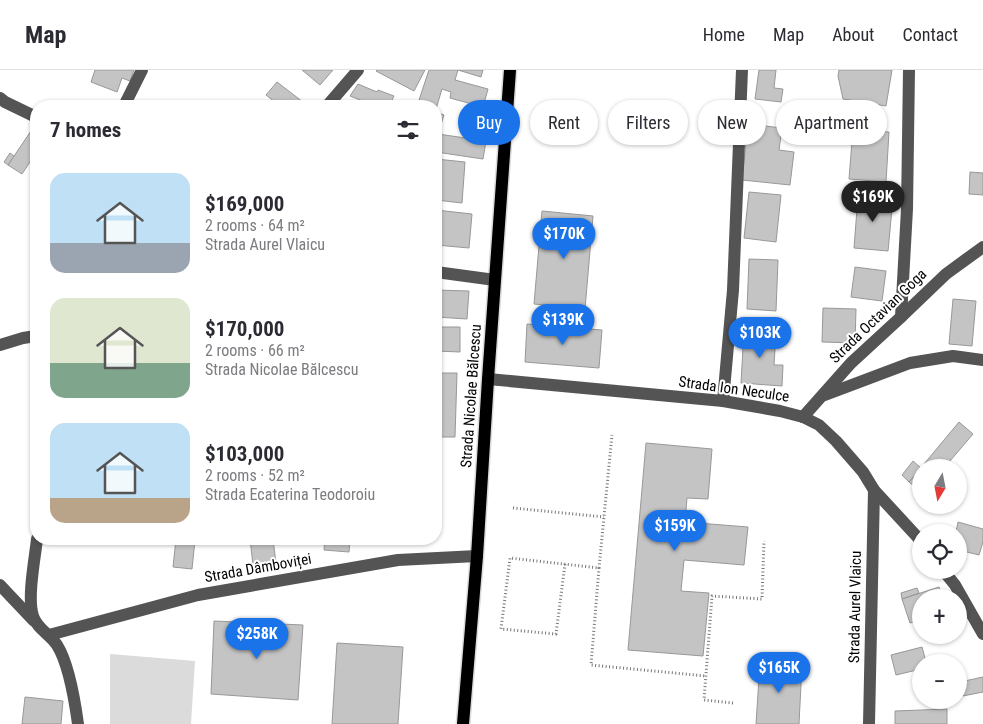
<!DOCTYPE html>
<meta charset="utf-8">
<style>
body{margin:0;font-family:"Roboto Condensed",sans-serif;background:#f7f7f7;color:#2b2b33;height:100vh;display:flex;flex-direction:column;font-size:19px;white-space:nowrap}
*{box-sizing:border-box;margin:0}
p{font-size:16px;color:#7c7c81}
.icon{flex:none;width:28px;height:28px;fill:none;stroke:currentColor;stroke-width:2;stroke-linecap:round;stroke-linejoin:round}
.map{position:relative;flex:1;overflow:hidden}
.sheet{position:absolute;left:30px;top:30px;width:412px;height:445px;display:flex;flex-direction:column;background:#fff;border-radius:20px;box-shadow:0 1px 4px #0004}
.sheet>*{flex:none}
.hud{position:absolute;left:458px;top:30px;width:450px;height:45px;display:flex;gap:10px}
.needle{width:32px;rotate:190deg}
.controls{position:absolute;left:912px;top:389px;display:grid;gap:10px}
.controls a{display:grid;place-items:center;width:55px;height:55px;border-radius:50%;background:#fff;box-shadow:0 1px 4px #0004;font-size:25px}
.price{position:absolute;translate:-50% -42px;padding:0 11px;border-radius:18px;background:#1a73e8;color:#fff;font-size:16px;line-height:32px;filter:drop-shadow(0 1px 2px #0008)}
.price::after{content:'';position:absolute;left:50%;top:30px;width:15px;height:11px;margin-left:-8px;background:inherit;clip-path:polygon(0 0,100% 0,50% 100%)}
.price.current{background:#222;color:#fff}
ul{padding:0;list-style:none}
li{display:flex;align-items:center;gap:15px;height:125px;padding:0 20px}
li span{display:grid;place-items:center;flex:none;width:140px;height:100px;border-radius:15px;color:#555}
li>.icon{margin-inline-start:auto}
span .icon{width:60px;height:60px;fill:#fffc;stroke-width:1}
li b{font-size:21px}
h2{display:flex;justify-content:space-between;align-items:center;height:60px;padding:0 20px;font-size:21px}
.pill{padding:0 18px;border-radius:22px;background:#fff;box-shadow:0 1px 4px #0004;font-size:18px;line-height:45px}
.pill.current{background:#1a73e8;color:#fff}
header{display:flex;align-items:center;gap:30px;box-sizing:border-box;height:70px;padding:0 25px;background:#fff;border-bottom:1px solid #e1e1e2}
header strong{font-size:24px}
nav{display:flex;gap:28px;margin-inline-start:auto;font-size:18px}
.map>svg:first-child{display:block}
</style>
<header>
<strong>Map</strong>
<nav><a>Home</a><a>Map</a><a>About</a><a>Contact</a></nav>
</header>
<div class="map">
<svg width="983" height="654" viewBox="0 0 983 654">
<rect width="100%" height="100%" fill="#fff"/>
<polygon fill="#dbdbdb" points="110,584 195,591 191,654 110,654"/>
<g fill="#c4c4c4" stroke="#989898">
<polygon points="95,0 134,0 130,11 122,8 117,22 91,12"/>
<polygon points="302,0 333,0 320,15"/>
<polygon points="377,0 425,0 414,21 376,1"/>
<polygon points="429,0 483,0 481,7 458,0 455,10 488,19 483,37 450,28 451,22 442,19 436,39 436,36 417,36"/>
<polygon points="759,0 776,0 774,18 783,19 781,32 755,29"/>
<polygon points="839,0 892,0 886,36 843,29 838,6"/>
<polygon points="277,12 303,32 299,36 280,36 266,25"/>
<polygon points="358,14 377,22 378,20 394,26 389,36 375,36 350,26"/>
<polygon points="436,42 444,45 438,64 486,71 483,89 436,82"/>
<polygon points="748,54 782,58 779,80 794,82 790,115 742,110"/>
<polygon points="33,58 36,61 36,83 22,104 8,95"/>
<polygon points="853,59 889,62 886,112 849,109"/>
<polygon points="10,83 14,86 8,95 4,92"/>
<polygon points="436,89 465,92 462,133 436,130"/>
<polygon points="970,102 983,103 983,125 969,124"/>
<polygon points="749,122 781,125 776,172 744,168"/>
<polygon points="858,126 893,128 888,181 854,178"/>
<polygon points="436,140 472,144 469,178 436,175"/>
<polygon points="542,141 593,146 585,239 534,234"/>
<polygon points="749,189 778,190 776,241 747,239"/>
<polygon points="855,197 886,201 882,231 851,227"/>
<polygon points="436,220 469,221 467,249 436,247"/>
<polygon points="953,229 976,231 972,276 949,274"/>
<polygon points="823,238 856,239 855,273 822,272"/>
<polygon points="527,254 602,260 599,298 525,292"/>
<polygon points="436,257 460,257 460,282 436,281"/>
<polygon points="744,260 776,262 774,295 783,295 782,316 741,313"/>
<polygon points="436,303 457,303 455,367 436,367"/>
<polygon points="959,352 973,364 944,398 921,398 921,422 909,412"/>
<polygon points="646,373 712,379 708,429 687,428 685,452 748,457 744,495 684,490 681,521 709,523 703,586 628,580"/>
<polygon points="913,391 921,398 909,412 902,405"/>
<polygon points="958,452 983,459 983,472 979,485 959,480 959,462 956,462"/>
<polygon points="176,469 195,470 192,499 173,497"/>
<polygon points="250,469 273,469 276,493 253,495"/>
<polygon points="325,469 350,469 349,482 324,480"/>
<polygon points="939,517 943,528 921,528 921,550 910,553 902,529"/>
<polygon points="917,518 919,523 902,529 901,523"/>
<polygon points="214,551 303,555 298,630 211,624"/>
<polygon points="337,573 403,577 398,654 332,654"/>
<polygon points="922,577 926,592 921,592 921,599 896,605 891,585"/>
<polygon points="760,592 802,595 799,654 756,654"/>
<polygon points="983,607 983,622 963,626 960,612"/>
<polygon points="25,627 63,631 61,654 22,654"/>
<polygon points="947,639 947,654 895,654 895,641"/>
</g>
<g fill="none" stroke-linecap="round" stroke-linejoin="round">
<defs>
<polyline id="major" points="463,654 477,486 488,309 510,0"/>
</defs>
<use href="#major" stroke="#dbdbdb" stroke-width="15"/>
<g stroke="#767676" stroke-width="3" stroke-dasharray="1 2.5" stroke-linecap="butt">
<polyline points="513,438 604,447"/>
<polyline points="565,494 556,564 501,559 510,488 599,498 612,365"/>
<polyline points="599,498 591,595 706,606"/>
<polyline points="733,633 704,630 712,526 762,529 764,471"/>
</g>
<g stroke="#545454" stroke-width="12">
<polyline points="0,28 5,32 36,47"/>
<polyline points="124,36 142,0"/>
<polyline points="327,36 358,0"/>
<polyline points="436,202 495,210"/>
<polyline points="901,247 907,139 909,0"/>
<polyline points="0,275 23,268 36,266"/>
<polyline points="488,309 723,331 780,341 803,347 819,355 836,371 863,402 874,420 921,471"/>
<polyline points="825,325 910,293 953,286 983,290"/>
<polyline points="723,331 733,220 742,0"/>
<polyline points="803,347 851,293 901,247 946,204 983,177"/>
<path d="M37,469C35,488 27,528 33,546C37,559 50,564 57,575C69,594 75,632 78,654"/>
<polyline points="943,500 955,515 983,564"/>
<polyline points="0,515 34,551"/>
<polyline points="49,565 198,525 398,490 477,486"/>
<polyline points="869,654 874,420"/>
</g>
<use href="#major" stroke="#000" stroke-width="12"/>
</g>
<g text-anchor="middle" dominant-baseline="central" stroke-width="4" stroke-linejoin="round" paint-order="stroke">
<g font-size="15" fill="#000" stroke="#fff">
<text transform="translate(878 246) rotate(-44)">Strada Octavian Goga</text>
<text transform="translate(734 319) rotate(8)">Strada Ion Neculce</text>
<text transform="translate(471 326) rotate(-86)">Strada Nicolae Bălcescu</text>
<text transform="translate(258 498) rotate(-10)">Strada Dâmboviței</text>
<text transform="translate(855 537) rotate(-89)">Strada Aurel Vlaicu</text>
</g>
</g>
</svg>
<div class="controls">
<a><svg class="needle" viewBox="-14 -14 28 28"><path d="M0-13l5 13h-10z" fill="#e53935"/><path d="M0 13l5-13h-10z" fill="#7c7c81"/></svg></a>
<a><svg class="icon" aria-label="locate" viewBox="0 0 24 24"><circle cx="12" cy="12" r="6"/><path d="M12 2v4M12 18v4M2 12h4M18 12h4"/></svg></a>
<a>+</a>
<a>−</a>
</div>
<b class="price current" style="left:873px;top:153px">$169K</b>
<b class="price" style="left:564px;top:190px">$170K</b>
<b class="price" style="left:563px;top:276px">$139K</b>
<b class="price" style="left:760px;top:289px">$103K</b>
<b class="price" style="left:675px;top:482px">$159K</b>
<b class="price" style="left:257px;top:590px">$258K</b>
<b class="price" style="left:779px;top:624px">$165K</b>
<div class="hud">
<a class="pill current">Buy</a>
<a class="pill">Rent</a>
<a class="pill">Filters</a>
<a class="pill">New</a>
<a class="pill">Apartment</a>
</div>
<section class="sheet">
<h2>7 homes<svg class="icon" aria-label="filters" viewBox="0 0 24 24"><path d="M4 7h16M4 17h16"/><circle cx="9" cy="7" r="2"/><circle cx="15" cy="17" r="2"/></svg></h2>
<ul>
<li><span style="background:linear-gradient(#bfe0f5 70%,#9aa5b1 0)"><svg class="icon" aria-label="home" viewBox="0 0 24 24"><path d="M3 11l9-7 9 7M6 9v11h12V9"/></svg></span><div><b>$169,000</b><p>2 rooms · 64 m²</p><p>Strada Aurel Vlaicu</p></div></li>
<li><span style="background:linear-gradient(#dfe7d0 65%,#7fa58c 0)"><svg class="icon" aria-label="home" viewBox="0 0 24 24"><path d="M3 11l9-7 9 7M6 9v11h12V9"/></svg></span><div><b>$170,000</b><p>2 rooms · 66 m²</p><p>Strada Nicolae Bălcescu</p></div></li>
<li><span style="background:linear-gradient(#bfe0f5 75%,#b9a48a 0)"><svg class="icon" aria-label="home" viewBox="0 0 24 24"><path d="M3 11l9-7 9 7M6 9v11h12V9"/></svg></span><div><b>$103,000</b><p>2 rooms · 52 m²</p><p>Strada Ecaterina Teodoroiu</p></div></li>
</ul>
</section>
</div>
